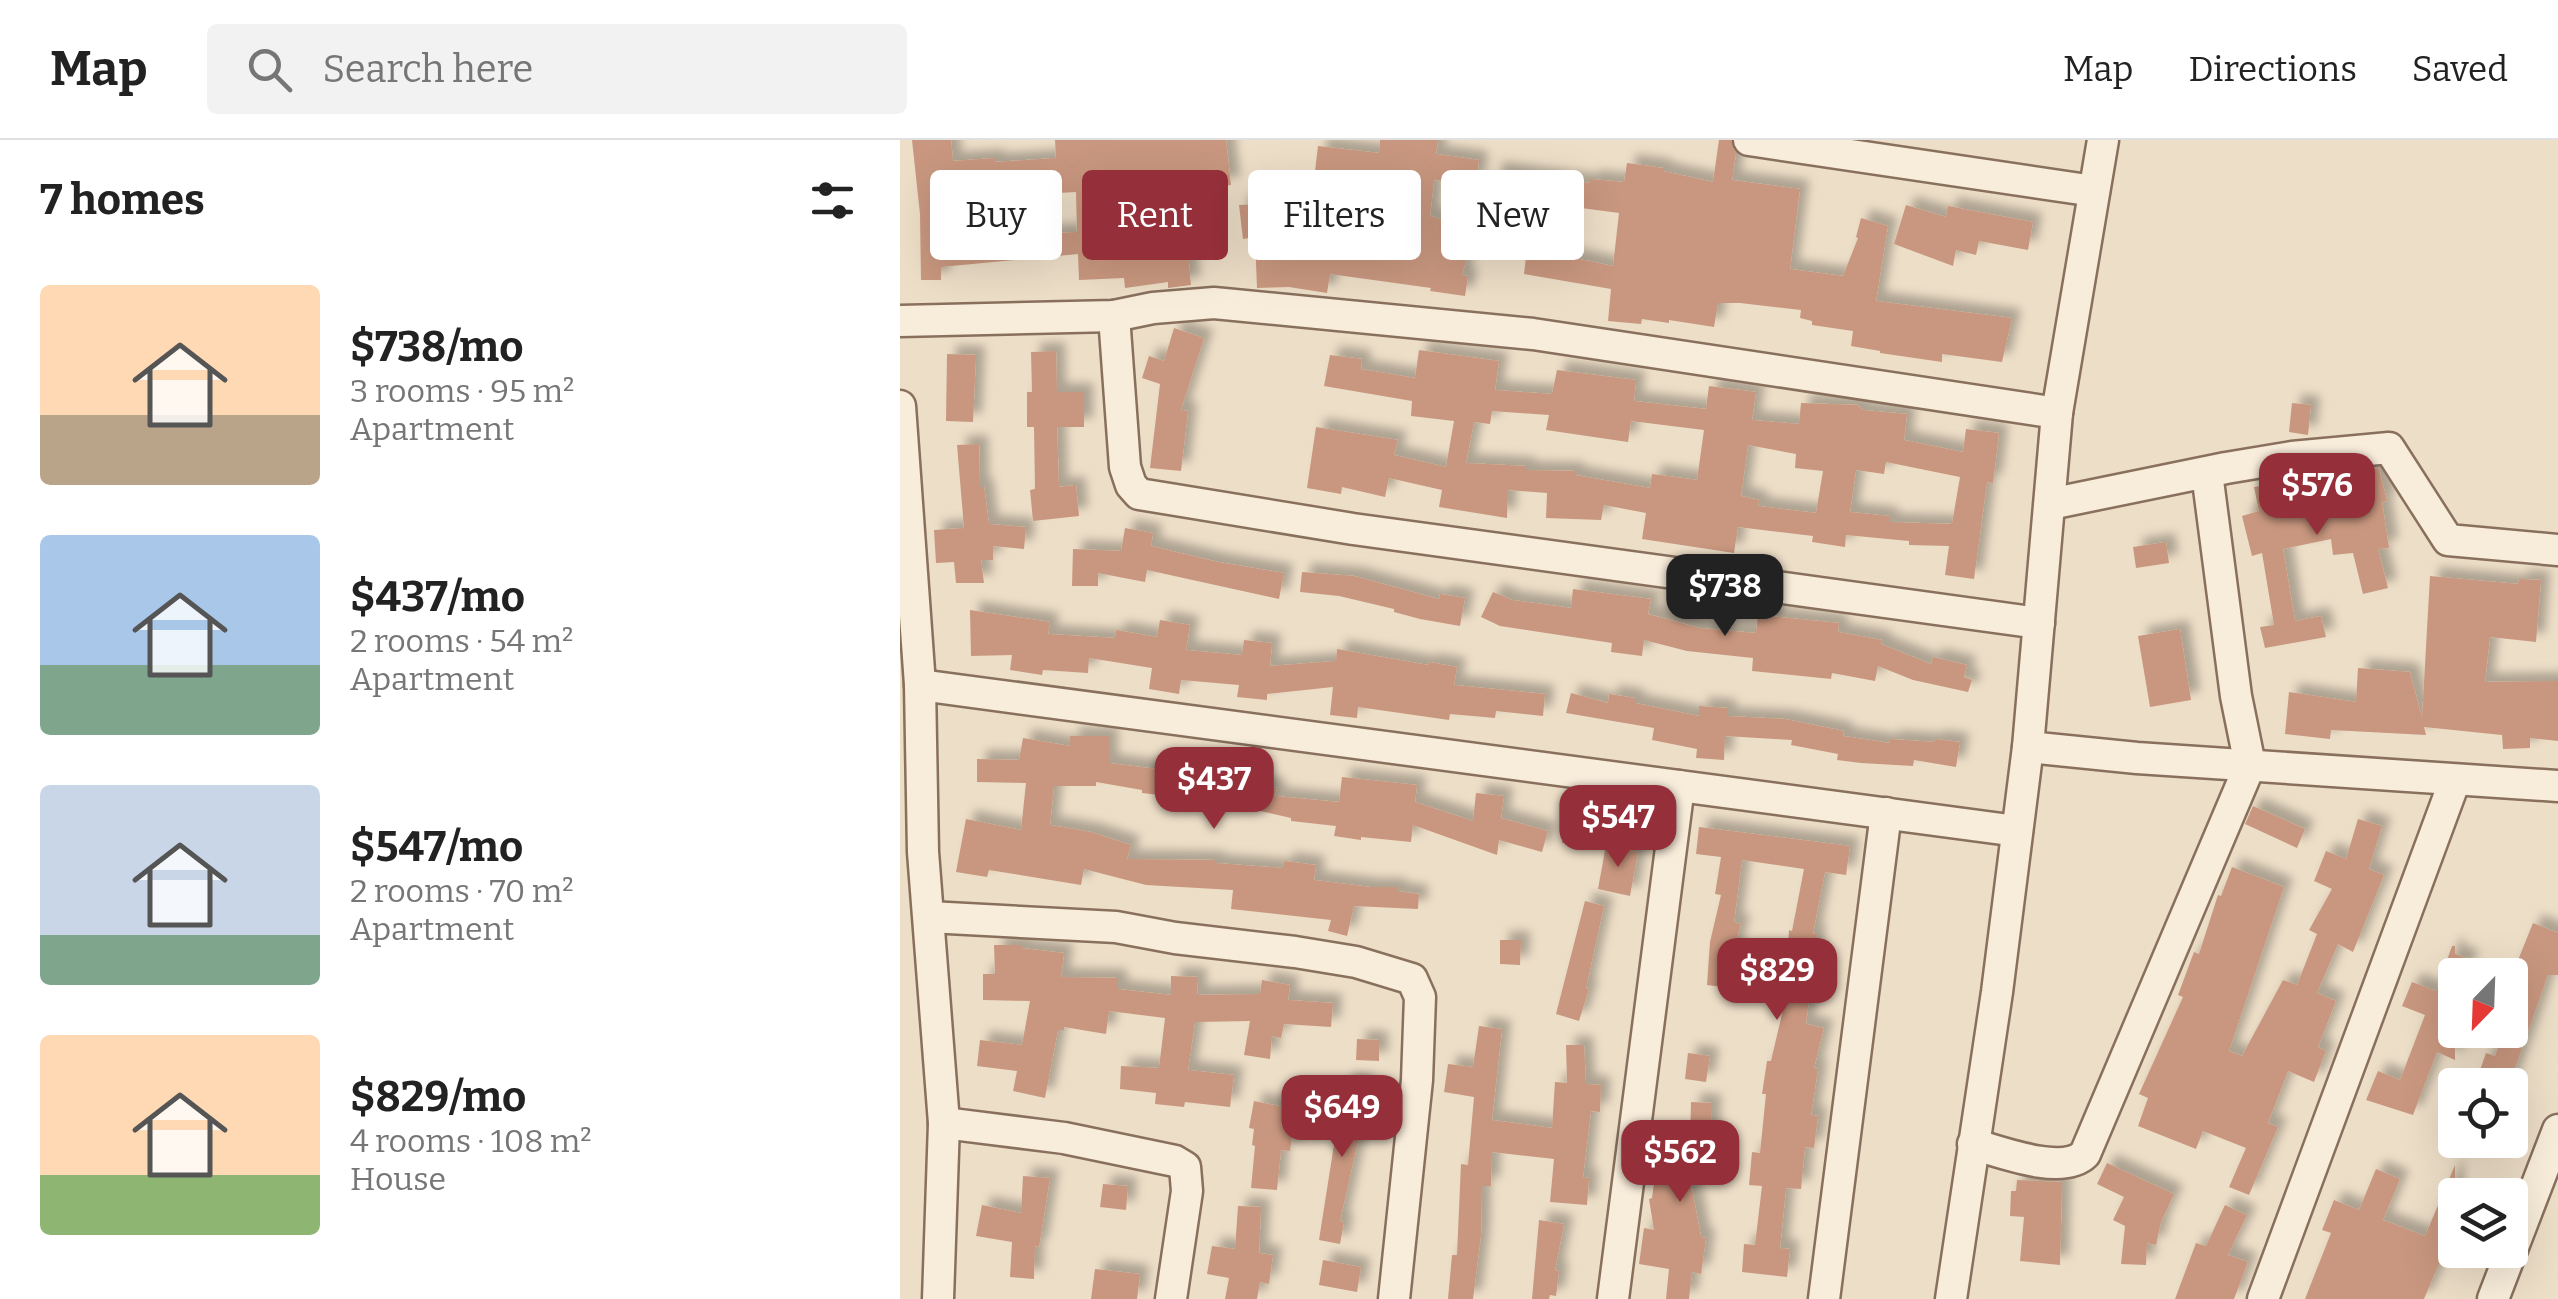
<!DOCTYPE html>
<meta charset="utf-8">
<style>
body{margin:0;font-family:Bitter,serif;background:#f2f2f2;color:#222;height:100vh;display:flex;flex-direction:column;font-size:38px;white-space:nowrap}
*{box-sizing:border-box;margin:0}
p{font-size:32px;color:#767676}
.icon{flex:none;width:55px;height:55px;fill:none;stroke:currentColor;stroke-width:2;stroke-linecap:round;stroke-linejoin:round}
.map{position:relative;flex:1;overflow:hidden}
.details{display:flex;flex-direction:column;background:#fff;width:900px}
.details>*{flex:none}
.banner{position:absolute;left:30px;top:30px;width:950px;height:90px;display:flex;gap:20px}
.needle{width:65px;rotate:203deg}
.fabs{position:absolute;left:1538px;top:818px;display:grid;gap:20px}
.fabs a{display:grid;place-items:center;width:90px;height:90px;border-radius:10px;background:#fff;box-shadow:0 10px 40px #0002;font-size:50px}
.price{position:absolute;translate:-50% -85px;padding:0 22px;border-radius:20px;background:#952f39;color:#fff;font-size:32px;line-height:65px;filter:drop-shadow(0 2px 5px #0008)}
.price::after{content:'';position:absolute;left:50%;top:60px;width:30px;height:22px;margin-left:-15px;background:inherit;clip-path:polygon(0 0,100% 0,50% 100%)}
.price.selected{background:#222;color:#fff}
ul{padding:0;list-style:none}
li{display:flex;align-items:center;gap:30px;height:250px;padding:0 40px}
li span{display:grid;place-items:center;flex:none;width:280px;height:200px;border-radius:10px;color:#555}
li>.icon{margin-inline-start:auto}
span .icon{width:120px;height:120px;fill:#fffc;stroke-width:1}
li b{font-size:42px}
h2{display:flex;justify-content:space-between;align-items:center;height:120px;padding:0 40px;font-size:42px}
.chip{padding:0 35px;border-radius:10px;background:#fff;box-shadow:0 10px 40px #0002;font-size:35px;line-height:90px}
.chip.selected{background:#952f39;color:#fff}
header{display:flex;align-items:center;gap:60px;box-sizing:border-box;height:140px;padding:0 50px;background:#fff;border-bottom:2px solid #e0e0e0}
header strong{font-size:48px}
nav{display:flex;gap:55px;margin-inline-start:auto;font-size:35px}
.search{width:700px;height:90px;background:#f2f2f2;display:flex;align-items:center;gap:25px;box-sizing:border-box;padding:0 35px;border-radius:10px;color:#767676;font-size:38px}
main{display:flex;flex:1;min-height:0}
.map>svg:first-child{display:block}
</style>
<header>
<strong>Map</strong>
<div class="search"><svg class="icon" aria-label="search" viewBox="0 0 24 24"><circle cx="10" cy="10" r="6"/><path d="M15 15l6 6"/></svg>Search here</div>
<nav><a>Map</a><a>Directions</a><a>Saved</a></nav>
</header>
<main>
<section class="details">
<h2>7 homes<svg class="icon" aria-label="filters" viewBox="0 0 24 24"><path d="M4 7h16M4 17h16"/><circle cx="9" cy="7" r="2"/><circle cx="15" cy="17" r="2"/></svg></h2>
<ul>
<li><span style="background:linear-gradient(#ffd9b3 65%,#b9a48a 0)"><svg class="icon" aria-label="home" viewBox="0 0 24 24"><path d="M3 11l9-7 9 7M6 9v11h12V9"/></svg></span><div><b>$738/mo</b><p>3 rooms · 95 m²</p><p>Apartment</p></div></li>
<li><span style="background:linear-gradient(#a9c7e8 65%,#7fa58c 0)"><svg class="icon" aria-label="home" viewBox="0 0 24 24"><path d="M3 11l9-7 9 7M6 9v11h12V9"/></svg></span><div><b>$437/mo</b><p>2 rooms · 54 m²</p><p>Apartment</p></div></li>
<li><span style="background:linear-gradient(#c9d6e8 75%,#7fa58c 0)"><svg class="icon" aria-label="home" viewBox="0 0 24 24"><path d="M3 11l9-7 9 7M6 9v11h12V9"/></svg></span><div><b>$547/mo</b><p>2 rooms · 70 m²</p><p>Apartment</p></div></li>
<li><span style="background:linear-gradient(#ffd9b3 70%,#8fb573 0)"><svg class="icon" aria-label="home" viewBox="0 0 24 24"><path d="M3 11l9-7 9 7M6 9v11h12V9"/></svg></span><div><b>$829/mo</b><p>4 rooms · 108 m²</p><p>House</p></div></li>
</ul>
</section>
<div class="map">
<svg width="1658" height="1159" viewBox="0 0 1658 1159">
<defs>
<filter id="shadow"><feDropShadow dx="9" dy="-9" stdDeviation="5" flood-color="#0004"/></filter>
</defs>
<rect width="100%" height="100%" fill="#eddec7"/>
<g fill="#c9977f" fill-rule="evenodd" filter="url(#shadow)">
<path d="M12,0H51L53,21L95,18V22L156,18L155,0H326L331,45L282,50L291,145L268,148V142L225,148L224,138L179,140L178,114L41,127V140H21L20,74ZM158,42V53L176,52L177,92L111,96L112,100L54,105L53,100L40,101L39,56L56,54L55,46Z"/>
<polygon points="480,0 538,0 536,14 579,20 576,45 534,40 530,76 575,89 562,135 568,136 565,156 530,151 531,148 430,134 427,153 389,147 357,148 355,97 343,99 339,65 378,63 379,88 418,94 421,72 472,78 476,38 415,31 418,6 479,13"/>
<polygon points="819,0 831,0 836,13 832,40 900,49 890,129 943,136 958,98 956,97 961,78 988,86 976,161 1112,178 1102,222 1042,214 1042,222 980,213 980,211 951,206 953,191 912,185 912,181 900,178 901,170 840,163 818,163 814,187 769,180 769,183 742,179 741,184 708,181 711,149 624,134 628,100 661,109 660,115 713,126 719,73 636,62 636,59 591,52 594,31 690,43 690,39 724,42 727,23 763,28 763,31 813,42"/>
<polygon points="1006,65 1046,77 1048,66 1133,82 1128,110 1079,101 1076,115 1056,110 1053,126 994,104"/>
<polygon points="274,188 304,198 281,270 288,271 281,331 250,328 260,244 242,238 249,216 264,221"/>
<path d="M519,210L599,221L595,250L652,254L657,230L736,240L734,261L806,269L809,246L856,252L852,280L899,284L901,263L957,265L963,270L1007,274L1004,300L1063,312L1066,289L1099,293L1093,343L1087,342L1074,439L1045,435L1049,406L1009,405V401L946,395L945,407L912,402L913,396L838,387L834,413L742,399L746,373L704,365L701,380L646,378L647,353L608,350L607,378L539,367L542,350L489,338L485,357L442,347L441,354L407,348L416,287L498,300L494,315L546,327L554,281L511,276L512,261L424,246L430,215L462,219L461,229L515,238ZM592,271L649,275L646,290L728,302L731,281L804,290L797,340L752,334L750,348L675,335V331L626,330V326L566,323L574,282L590,284ZM848,305L896,314L895,328L923,331L916,373L858,366L859,360L841,356ZM986,322L1060,337L1052,384L989,382V376L950,372L956,330L984,334Z"/>
<polygon points="156,211 157,252 184,252 184,287 157,287 159,347 176,345 179,376 133,381 130,350 135,349 134,287 127,287 127,252 132,252 131,212"/>
<polygon points="47,214 76,215 73,282 46,281"/>
<polygon points="1392,263 1411,265 1408,295 1389,292"/>
<polygon points="79,304 80,347 84,347 89,384 126,387 124,409 93,406 93,420 81,420 84,443 56,443 54,422 36,423 34,390 64,388 57,305"/>
<polygon points="1479,328 1487,361 1482,362 1489,408 1478,409 1488,448 1463,454 1453,413 1433,415 1431,399 1383,409 1395,481 1421,476 1426,497 1365,508 1360,487 1374,485 1362,413 1352,416 1342,376 1359,371 1354,347"/>
<polygon points="225,388 253,393 251,406 318,422 384,433 379,459 247,430 245,442 198,433 198,446 172,446 173,409 221,411"/>
<polygon points="1266,402 1269,423 1236,428 1233,407"/>
<polygon points="402,432 454,436 539,459 540,454 565,458 560,486 520,479 494,472 494,469 439,456 400,452"/>
<polygon points="1530,436 1618,444 1619,439 1641,440 1636,502 1590,497 1585,542 1658,541 1658,601 1630,598 1630,608 1603,609 1602,595 1524,587 1526,595 1431,590 1430,599 1385,594 1389,552 1456,562 1458,528 1510,532 1522,578"/>
<polygon points="673,449 751,459 748,474 799,488 856,493 858,475 939,483 938,492 982,500 981,504 1031,524 1033,517 1067,525 1064,537 1072,540 1068,552 1013,540 978,526 975,541 932,533 931,539 852,531 853,518 787,511 744,500 742,516 711,512 712,503 600,486 581,477 593,452 612,460 671,468"/>
<polygon points="70,470 150,482 148,494 215,498 216,490 257,497 260,480 290,485 286,510 342,515 344,500 372,503 370,526 436,521 437,509 528,525 529,522 557,527 554,545 645,554 643,576 596,571 595,578 550,574 549,580 458,567 457,578 430,575 433,547 367,554 367,560 337,557 339,545 281,540 279,554 249,549 252,528 189,518 188,533 143,530 142,535 110,530 112,515 71,516"/>
<polygon points="1280,489 1291,560 1250,567 1238,496"/>
<polygon points="671,553 708,563 709,554 735,558 735,563 799,576 799,566 827,568 827,576 885,579 944,591 943,596 990,603 990,599 1034,602 1035,599 1060,602 1056,627 1014,620 1013,626 961,623 937,620 938,614 891,605 892,600 825,596 824,620 796,618 797,609 752,600 754,588 666,573"/>
<polygon points="170,596 209,596 209,623 288,633 287,639 355,643 377,648 375,656 439,662 442,637 517,645 515,662 573,681 576,653 604,656 601,678 648,691 642,712 599,700 597,715 513,685 511,702 461,697 461,700 434,696 436,686 391,681 391,678 325,663 325,666 303,664 303,660 242,653 242,650 196,642 196,646 154,646 150,685 191,692 231,705 227,719 315,720 315,723 383,728 384,721 416,725 414,740 470,747 497,747 497,751 519,754 518,769 454,766 447,796 428,791 431,780 331,769 333,750 246,745 184,729 181,745 89,730 87,737 56,732 66,679 121,690 126,643 77,642 77,619 119,620 123,598 170,606"/>
<polygon points="665,664 698,667 694,706 662,703"/>
<polygon points="1353,666 1405,689 1397,708 1345,684"/>
<polygon points="1458,679 1482,686 1469,729 1484,735 1453,812 1438,804 1417,853 1436,861 1418,907 1426,911 1414,942 1388,931 1368,983 1378,987 1349,1055 1329,1047 1346,1008 1303,991 1296,1009 1238,986 1248,958 1239,954 1283,857 1278,855 1294,812 1299,814 1318,755 1321,756 1332,727 1384,747 1329,911 1342,916 1383,840 1397,845 1417,794 1409,790 1432,749 1414,741 1426,711 1446,719"/>
<polygon points="799,687 950,706 946,735 925,732 913,793 917,794 906,884 924,888 914,928 918,929 911,975 918,976 914,1008 905,1007 901,1049 886,1048 880,1108 890,1109 887,1137 842,1132 844,1104 855,1105 862,1046 849,1045 852,1012 860,1013 866,954 862,954 867,921 871,921 885,861 889,790 892,791 904,729 842,720 834,782 841,784 830,826 834,826 831,848 807,845 810,802 821,755 815,754 821,717 796,714"/>
<polygon points="706,705 738,712 730,756 698,749"/>
<polygon points="685,761 704,766 686,848 689,849 679,881 656,874"/>
<polygon points="1633,783 1658,793 1658,835 1648,835 1609,945 1575,945 1586,913 1595,916 1604,890 1610,890 1610,864 1621,835 1612,835"/>
<polygon points="600,800 621,800 620,825 600,824"/>
<polygon points="94,805 121,805 121,808 164,813 161,837 218,838 218,849 271,855 271,836 298,837 297,855 360,854 362,840 390,845 388,860 433,863 431,887 384,884 381,898 372,896 370,919 344,915 350,881 295,882 288,930 334,935 330,967 285,962 284,967 255,964 256,953 220,949 221,926 259,928 265,878 209,871 206,894 164,887 164,890 158,890 145,958 113,951 117,931 77,926 80,900 122,905 130,861 83,860 83,834 95,834"/>
<polygon points="1552,806 1555,806 1555,814 1570,819 1562,835 1555,835 1555,920 1537,912 1513,975 1466,960 1478,931 1500,940 1525,875 1502,866 1512,842 1536,851"/>
<polygon points="579,886 602,889 592,980 652,988 655,942 667,943 666,905 684,905 686,944 701,945 700,972 691,971 683,1037 689,1038 687,1065 650,1062 654,1019 592,1012 591,1046 582,1046 581,1095 573,1159 548,1159 552,1115 557,1115 561,1024 568,1025 574,957 544,952 548,924 573,927"/>
<polygon points="457,899 479,900 479,921 456,920"/>
<polygon points="788,913 810,916 806,942 785,939"/>
<polygon points="444,941 465,943 459,997 440,1081 444,1082 440,1104 419,1100"/>
<polygon points="354,961 384,967 381,986 393,988 390,1011 381,1010 377,1050 351,1048 355,1006 352,1005 354,989 349,988"/>
<polygon points="791,962 812,963 811,1005 820,1010 816,1037 789,1033 801,1097 806,1098 801,1134 792,1132 789,1159 766,1159 769,1129 739,1124 744,1088 754,1090 749,1059 752,1058 760,999 790,1002"/>
<polygon points="1207,1023 1274,1054 1261,1082 1256,1105 1247,1103 1246,1125 1221,1124 1225,1086 1213,1080 1224,1057 1197,1044"/>
<polygon points="1555,1025 1555,1086 1524,1159 1405,1159 1431,1093 1422,1090 1434,1060 1459,1070 1476,1029 1500,1039 1483,1080 1525,1096"/>
<polygon points="123,1036 150,1038 139,1107 135,1106 134,1139 110,1137 112,1102 76,1096 82,1065 121,1073"/>
<polygon points="1117,1040 1162,1042 1160,1125 1120,1121 1124,1077 1110,1076 1111,1051 1116,1051"/>
<polygon points="203,1044 228,1046 226,1070 200,1067"/>
<polygon points="1325,1065 1347,1075 1328,1115 1348,1122 1334,1159 1275,1159 1296,1103 1306,1106"/>
<polygon points="338,1066 361,1067 359,1113 373,1115 369,1144 360,1142 357,1159 325,1159 329,1138 307,1134 312,1106 335,1109"/>
<polygon points="639,1080 664,1084 655,1130 659,1131 656,1156 650,1155 649,1159 632,1159"/>
<polygon points="423,1120 461,1127 457,1152 419,1145"/>
<polygon points="195,1129 240,1134 237,1159 191,1159"/>
</g>
<g fill="none" stroke-linecap="round" stroke-linejoin="round">
<defs>
<g id="minor">
<polyline points="849,0 1194,51"/>
<polyline points="214,176 225,327 231,345 239,354 453,389 1139,483"/>
<polyline points="0,181 214,176 253,168 314,163 633,194 1157,273"/>
<polyline points="0,266 20,545 23,712 44,983 38,1159"/>
<polyline points="1150,364 1326,328 1392,317 1489,308 1548,400 1658,410"/>
<polyline points="20,545 1117,691"/>
<polyline points="1128,607 1237,618 1658,646"/>
<polyline points="29,777 216,787 275,798 395,812 456,822 512,839 520,857 517,940 494,1159"/>
<polyline points="44,983 164,998 275,1021 285,1027 287,1051 271,1159"/>
<path d="M1073,1004C1100,1012 1163,1036 1185,1014L1350,625L1336,556L1307,333"/>
<polyline points="713,1159 779,646"/>
<polyline points="924,1159 986,673"/>
<polyline points="1051,1159 1097,852 1128,607 1157,273 1203,0"/>
<polyline points="1363,1159 1555,640"/>
<polyline points="1593,1159 1658,990"/>
</g>
</defs>
<use href="#minor" stroke="#88705d" stroke-width="35"/>
<use href="#minor" stroke="#f8ecda" stroke-width="30"/>
</g>
</svg>
<div class="fabs">
<a><svg class="needle" viewBox="-14 -14 28 28"><path d="M0-13l5 13h-10z" fill="#e53935"/><path d="M0 13l5-13h-10z" fill="#767676"/></svg></a>
<a><svg class="icon" aria-label="locate" viewBox="0 0 24 24"><circle cx="12" cy="12" r="6"/><path d="M12 2v4M12 18v4M2 12h4M18 12h4"/></svg></a>
<a><svg class="icon" aria-label="layers" viewBox="0 0 24 24"><path d="M12 4l9 5-9 5-9-5zM3 14l9 5 9-5"/></svg></a>
</div>
<b class="price" style="left:1417px;top:398px">$576</b>
<b class="price selected" style="left:825px;top:499px">$738</b>
<b class="price" style="left:314px;top:692px">$437</b>
<b class="price" style="left:718px;top:730px">$547</b>
<b class="price" style="left:877px;top:883px">$829</b>
<b class="price" style="left:442px;top:1020px">$649</b>
<b class="price" style="left:780px;top:1065px">$562</b>
<div class="banner">
<a class="chip">Buy</a>
<a class="chip selected">Rent</a>
<a class="chip">Filters</a>
<a class="chip">New</a>
</div>
</div>
</main>
